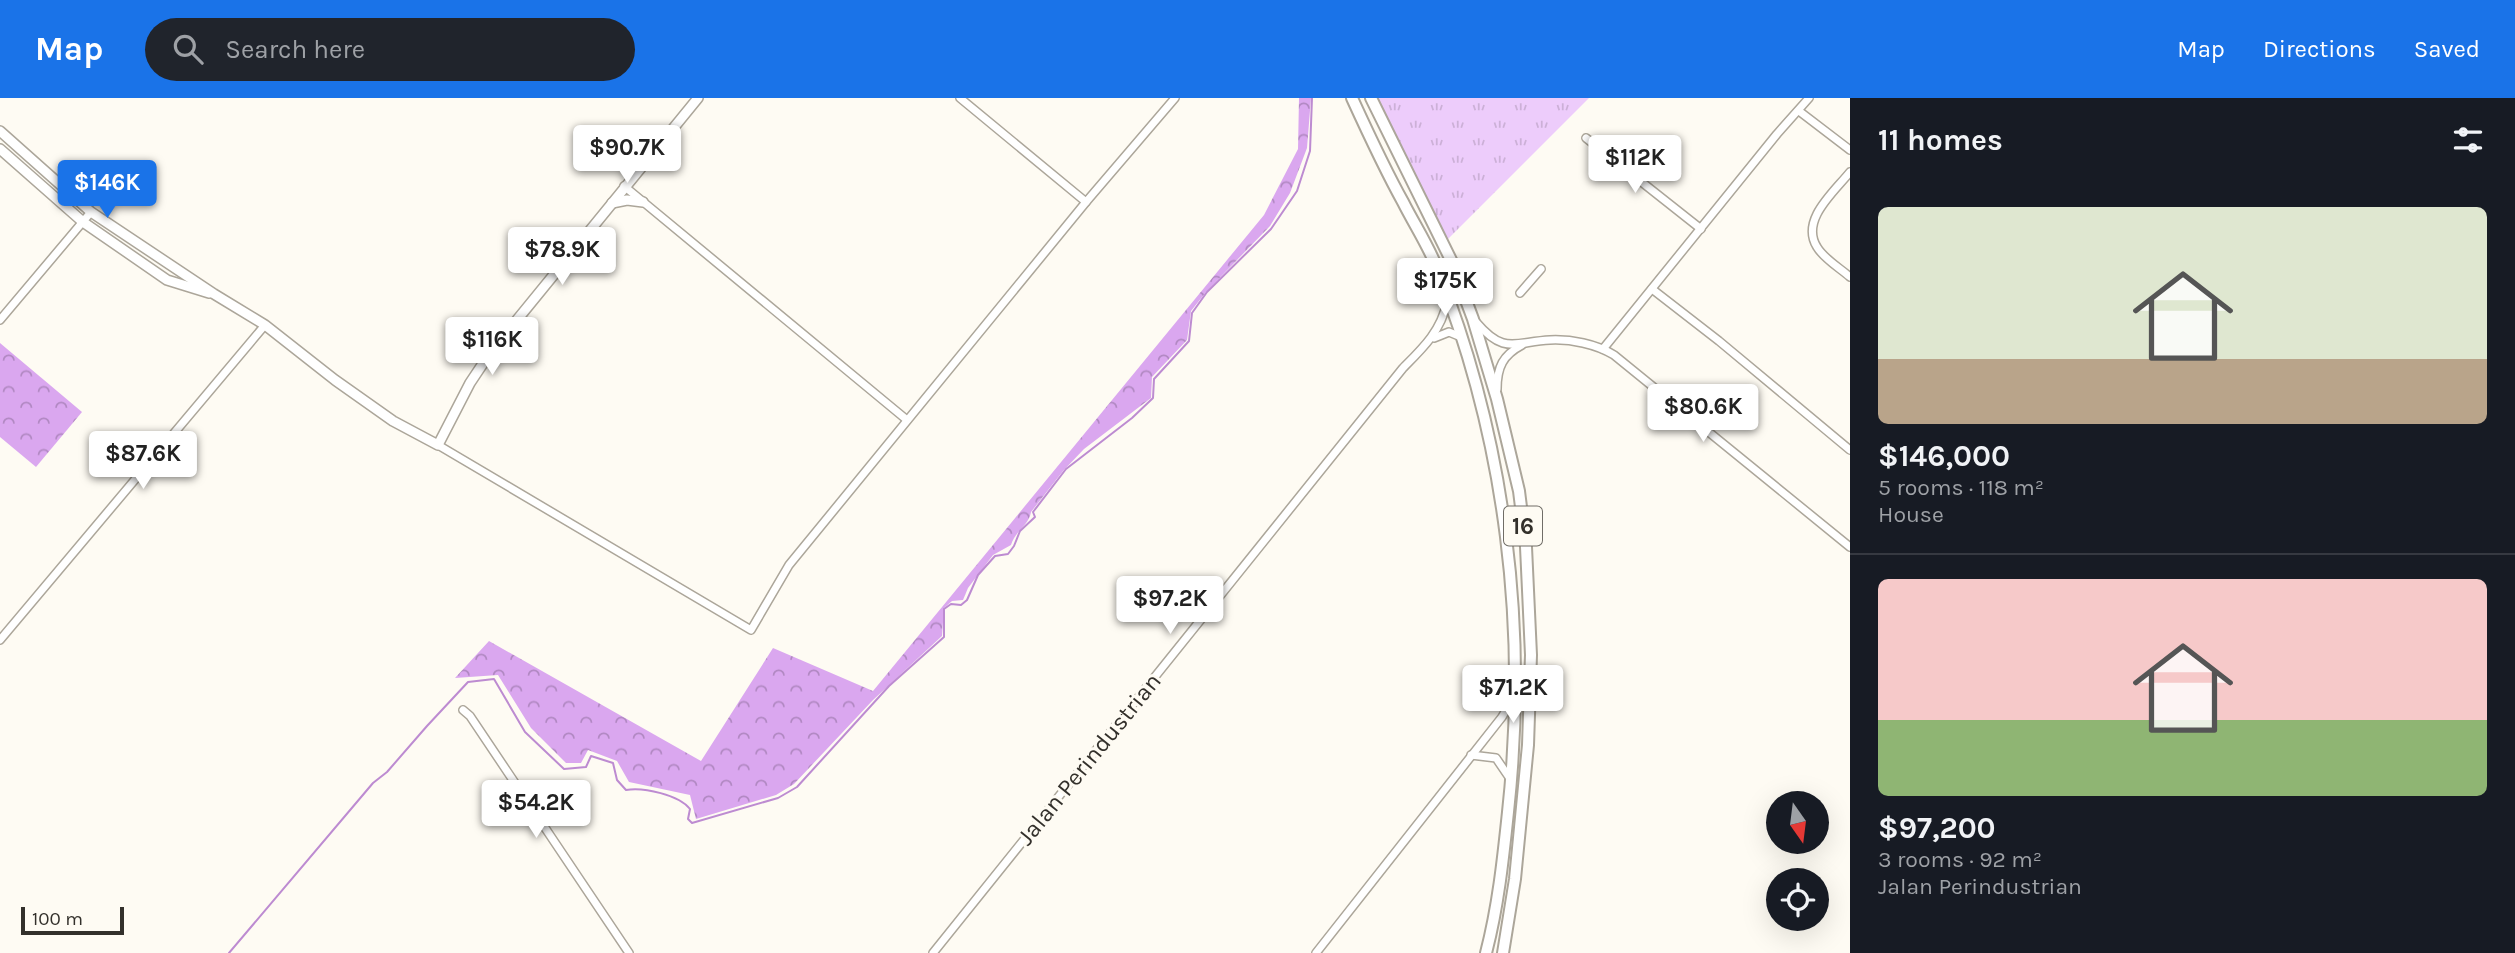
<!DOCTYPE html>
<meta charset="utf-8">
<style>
body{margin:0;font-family:Karla,sans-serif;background:#20242c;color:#f1f3f6;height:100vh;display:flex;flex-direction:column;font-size:26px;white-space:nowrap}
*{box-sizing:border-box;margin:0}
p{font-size:23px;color:#9ea1a6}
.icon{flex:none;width:38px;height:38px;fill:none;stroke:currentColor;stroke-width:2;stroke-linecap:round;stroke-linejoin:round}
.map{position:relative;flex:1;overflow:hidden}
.sheet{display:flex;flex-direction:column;background:#171b24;width:665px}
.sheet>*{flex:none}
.needle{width:46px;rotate:166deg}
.buttons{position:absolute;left:1766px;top:693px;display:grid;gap:14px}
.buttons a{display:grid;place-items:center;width:63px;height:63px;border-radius:50%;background:#171b24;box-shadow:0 7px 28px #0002;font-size:35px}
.scale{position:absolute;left:21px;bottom:18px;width:103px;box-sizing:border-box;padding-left:7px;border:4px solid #33302b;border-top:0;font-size:19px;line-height:24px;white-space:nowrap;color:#33302b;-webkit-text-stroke:5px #fefbf3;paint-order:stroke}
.price{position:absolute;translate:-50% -60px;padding:0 16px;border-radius:7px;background:#fff;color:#222;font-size:23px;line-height:46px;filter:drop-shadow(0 2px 4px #0008)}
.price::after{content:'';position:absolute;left:50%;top:42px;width:21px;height:16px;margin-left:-10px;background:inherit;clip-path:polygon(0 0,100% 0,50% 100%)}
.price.selected{background:#1a73e8;color:#fff}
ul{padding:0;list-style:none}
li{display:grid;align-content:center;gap:14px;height:371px;padding:0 28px}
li+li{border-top:2px solid #363941}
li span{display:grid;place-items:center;height:217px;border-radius:10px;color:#555}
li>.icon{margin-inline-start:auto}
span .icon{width:126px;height:126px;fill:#fffc;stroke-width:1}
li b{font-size:30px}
h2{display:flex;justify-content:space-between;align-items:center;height:84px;padding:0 28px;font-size:30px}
header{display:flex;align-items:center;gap:42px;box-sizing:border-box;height:98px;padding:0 35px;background:#1a73e8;color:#fff}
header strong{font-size:33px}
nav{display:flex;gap:38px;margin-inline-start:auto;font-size:24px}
.search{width:490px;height:63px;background:#20242c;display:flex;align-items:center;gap:18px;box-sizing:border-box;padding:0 24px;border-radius:38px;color:#9ea1a6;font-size:26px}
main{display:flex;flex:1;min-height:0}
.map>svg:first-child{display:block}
</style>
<header>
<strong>Map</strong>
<div class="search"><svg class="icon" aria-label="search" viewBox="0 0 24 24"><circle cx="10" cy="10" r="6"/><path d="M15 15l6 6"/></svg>Search here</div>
<nav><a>Map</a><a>Directions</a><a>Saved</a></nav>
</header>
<main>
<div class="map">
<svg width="1850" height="855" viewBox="0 0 1850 855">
<defs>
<pattern id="grass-tufts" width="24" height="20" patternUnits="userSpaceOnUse" patternTransform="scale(1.75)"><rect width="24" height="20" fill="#edccfb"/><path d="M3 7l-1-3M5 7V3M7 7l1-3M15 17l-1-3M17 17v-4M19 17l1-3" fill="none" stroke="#ccb0d7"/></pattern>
<pattern id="forest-crowns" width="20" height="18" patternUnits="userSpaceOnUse" patternTransform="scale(1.75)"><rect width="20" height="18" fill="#daa7ef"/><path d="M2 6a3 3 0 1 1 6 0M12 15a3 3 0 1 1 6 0" fill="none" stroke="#b188c2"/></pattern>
</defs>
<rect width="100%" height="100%" fill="#fefbf3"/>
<polygon fill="url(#grass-tufts)" points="1375,0 1589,0 1446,143"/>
<g fill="url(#forest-crowns)">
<path d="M1299,0H1311L1307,50L1290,95L1270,128L1206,194L1191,213L1187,242L1152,279L1151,300L1084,351L1063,373L1031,414C1029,427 1016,432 1011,447L993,457L968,490L963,502L952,503L944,510L942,538L873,602L794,686L776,697L696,721L690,697L629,684L617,663L588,652L581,665H566L531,630L498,577L455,580L489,543L701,663L773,550L873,593L1264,117L1298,51Z"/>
<polygon points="0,245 82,314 36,369 0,339"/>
</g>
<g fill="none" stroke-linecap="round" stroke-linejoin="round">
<path stroke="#bd8bd1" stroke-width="2" d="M229,855L373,685L387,674L427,628L468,584L494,581L525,634L564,671L586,669L591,658L613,665L617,682L626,692C644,689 679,697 690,711L688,721L692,725L778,700L797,689L889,588L944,539V511L951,506L961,507L967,502L978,477L995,458L1008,456L1014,448L1020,433L1035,419L1033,414L1066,371L1132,320L1153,300L1154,281L1189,243L1192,215L1207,194L1271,131L1297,93L1310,53L1312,0"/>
<defs>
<g id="minor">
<polyline points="960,0 1086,104"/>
<polyline points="1799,13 1850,52"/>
<polyline points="1586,40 1701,131"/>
<path d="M1850,74C1834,94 1800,122 1817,149C1824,161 1840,170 1850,179"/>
<polyline points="624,88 907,322"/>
<polyline points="1652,191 1719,243 1850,352"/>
<polyline points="1520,195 1541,171"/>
<polyline points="0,222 91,114"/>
<path d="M1476,224C1504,257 1514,244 1550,242C1571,241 1596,246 1614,257L1850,449"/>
<polyline points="1434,240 1449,234 1461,239"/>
<polyline points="1603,251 1777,36 1809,0"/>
<path d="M1497,291C1497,269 1503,257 1522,247"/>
<polyline points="438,347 751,532 789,467 1086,104 1175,0"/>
<polyline points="0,542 265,227"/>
<polyline points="463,612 470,618 629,855"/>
<polyline points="1471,657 1496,660 1511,682"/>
<path d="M933,855L1403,270C1423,250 1441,233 1447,204"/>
<polyline points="1316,855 1502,619 1512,602"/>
</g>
<g id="major">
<polyline points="0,33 91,114 214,196 265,227 335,282 393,323 438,347 470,285 490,255 698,0"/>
<polyline points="0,51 83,124 167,182 209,195"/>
<polyline points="612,105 627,102 643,104"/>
</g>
<g id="highway">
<path d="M1352,0C1368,35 1384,70 1403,104C1414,126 1428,147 1437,170C1506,343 1528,530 1508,714C1503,762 1498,809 1486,855"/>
<polyline points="1371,0 1451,162 1473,221 1497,301 1519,393 1526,449 1531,557 1528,647 1515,781 1503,855"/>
</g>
</defs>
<use href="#minor" stroke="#aca69a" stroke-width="10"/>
<use href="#major" stroke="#aca69a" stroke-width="12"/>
<use href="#highway" stroke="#aca69a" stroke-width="14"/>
<use href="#minor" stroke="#fff" stroke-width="7"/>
<use href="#major" stroke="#fff" stroke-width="9"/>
<use href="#highway" stroke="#fff" stroke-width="10"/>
</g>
<g text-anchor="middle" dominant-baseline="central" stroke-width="6" stroke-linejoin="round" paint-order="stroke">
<rect fill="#fefbf3" stroke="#706d67" stroke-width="2" x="1504" y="408.5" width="38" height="39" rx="5"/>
<g font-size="23" font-weight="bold" fill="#33302b">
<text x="1523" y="428">16</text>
</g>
<g font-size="24" fill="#33302b" stroke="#fefbf3">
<text transform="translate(1089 661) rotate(-51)">Jalan Perindustrian</text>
</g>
</g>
</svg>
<div class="buttons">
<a><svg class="needle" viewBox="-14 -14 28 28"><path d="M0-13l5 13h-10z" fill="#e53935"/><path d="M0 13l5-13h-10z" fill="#9ea1a6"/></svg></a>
<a><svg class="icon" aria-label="locate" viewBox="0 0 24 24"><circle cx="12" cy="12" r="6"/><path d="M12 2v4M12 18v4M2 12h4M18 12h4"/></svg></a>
</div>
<div class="scale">100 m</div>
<b class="price" style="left:627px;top:87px">$90.7K</b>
<b class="price" style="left:1635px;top:97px">$112K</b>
<b class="price selected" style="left:107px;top:122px">$146K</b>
<b class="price" style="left:562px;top:189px">$78.9K</b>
<b class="price" style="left:1445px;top:220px">$175K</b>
<b class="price" style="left:492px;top:279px">$116K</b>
<b class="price" style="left:1703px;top:346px">$80.6K</b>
<b class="price" style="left:143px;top:393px">$87.6K</b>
<b class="price" style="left:1170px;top:538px">$97.2K</b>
<b class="price" style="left:1513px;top:627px">$71.2K</b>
<b class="price" style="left:536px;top:742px">$54.2K</b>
</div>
<section class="sheet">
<h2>11 homes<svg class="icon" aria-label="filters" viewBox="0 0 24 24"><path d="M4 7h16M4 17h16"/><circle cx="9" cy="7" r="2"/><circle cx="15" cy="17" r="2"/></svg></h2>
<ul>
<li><span style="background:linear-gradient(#dfe7d0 70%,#b9a48a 0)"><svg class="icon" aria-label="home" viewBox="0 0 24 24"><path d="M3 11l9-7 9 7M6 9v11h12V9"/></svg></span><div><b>$146,000</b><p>5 rooms · 118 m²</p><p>House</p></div></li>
<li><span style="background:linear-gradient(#f6c9c9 65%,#8fb573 0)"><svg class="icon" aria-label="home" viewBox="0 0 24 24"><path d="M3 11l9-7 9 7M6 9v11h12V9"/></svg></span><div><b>$97,200</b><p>3 rooms · 92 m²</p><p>Jalan Perindustrian</p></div></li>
</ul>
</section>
</main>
